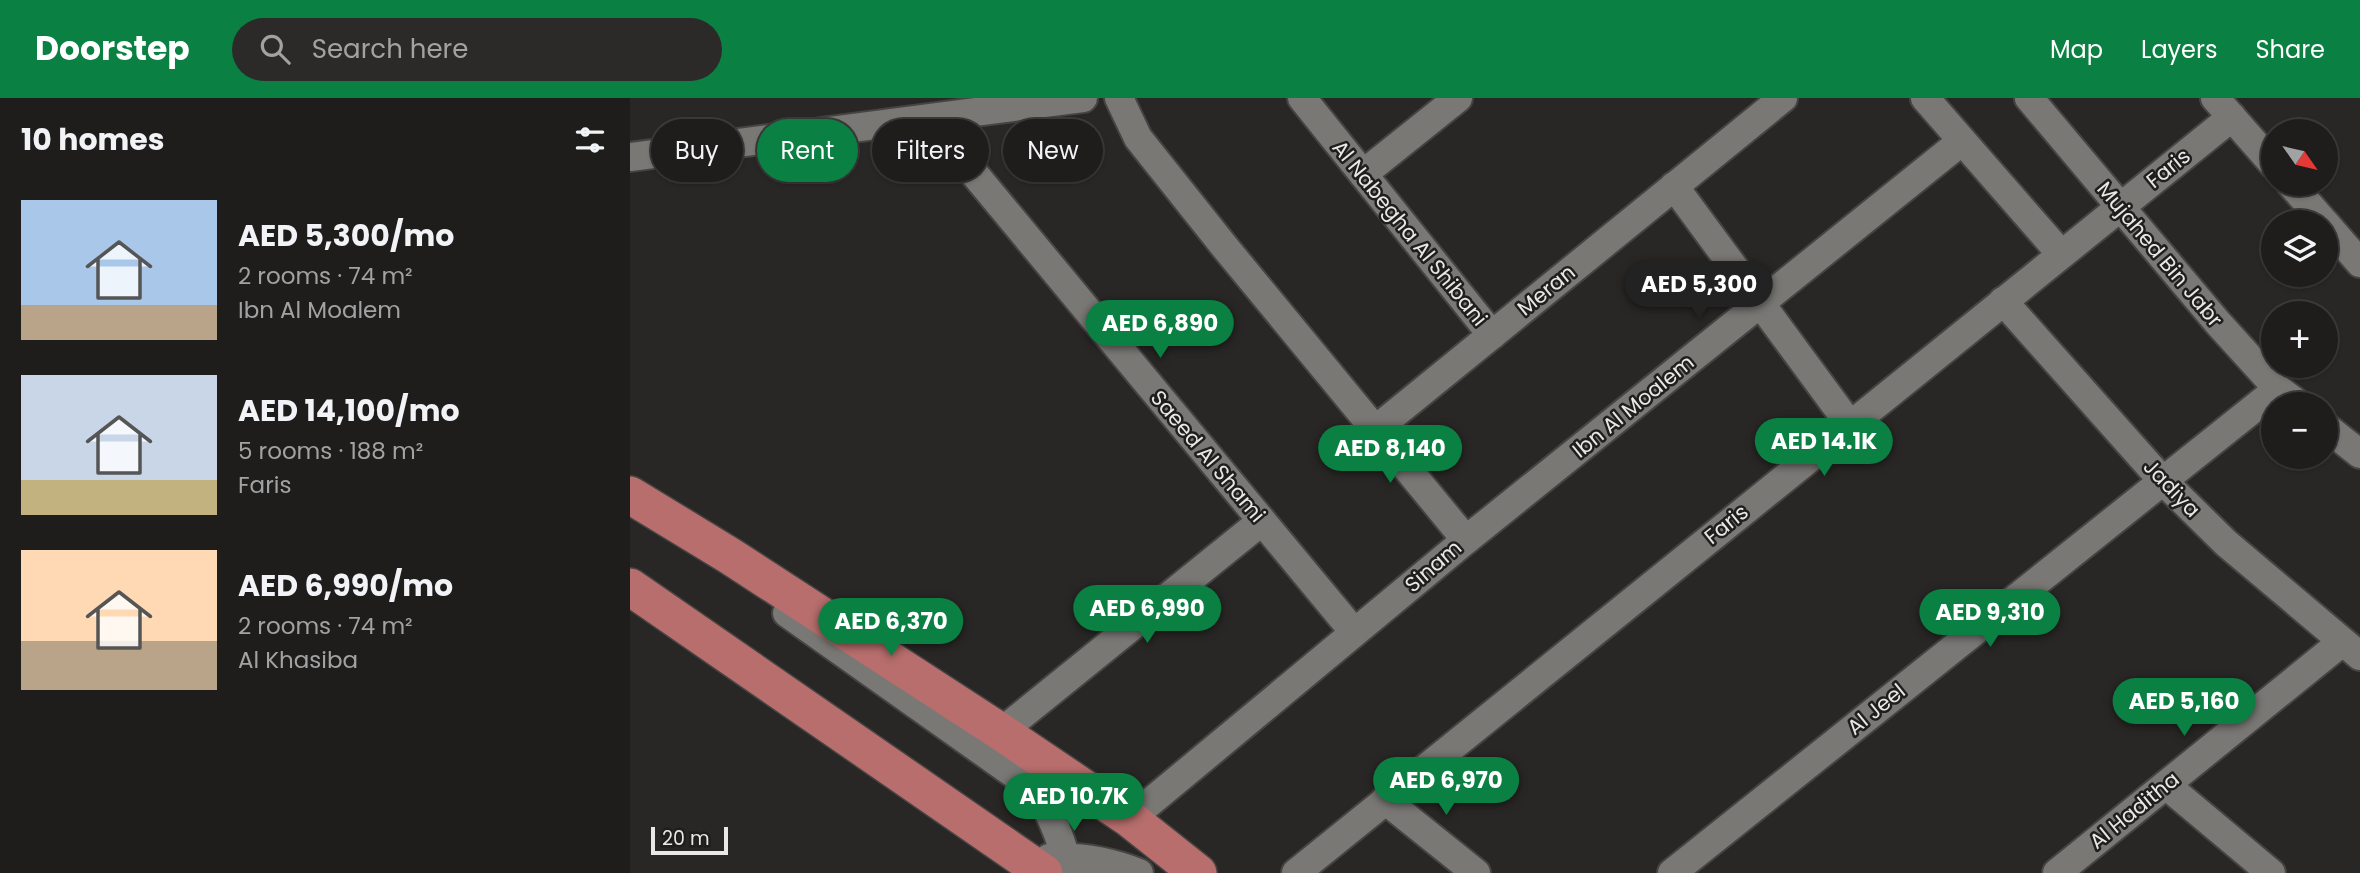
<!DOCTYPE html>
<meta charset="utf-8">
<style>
body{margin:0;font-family:Poppins,sans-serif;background:#2c2a29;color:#f1f3f6;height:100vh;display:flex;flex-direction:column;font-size:26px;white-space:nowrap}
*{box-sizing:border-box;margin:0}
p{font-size:23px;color:#a1a2a3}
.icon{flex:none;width:38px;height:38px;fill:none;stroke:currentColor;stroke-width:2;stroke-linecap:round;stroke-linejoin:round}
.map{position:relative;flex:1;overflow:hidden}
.panel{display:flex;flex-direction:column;background:#1f1d1c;width:630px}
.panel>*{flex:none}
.hud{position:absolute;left:21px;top:21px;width:665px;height:63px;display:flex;gap:14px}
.needle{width:46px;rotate:124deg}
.tools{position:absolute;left:1631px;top:21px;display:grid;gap:14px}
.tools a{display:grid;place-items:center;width:77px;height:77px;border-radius:50%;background:#1f1d1c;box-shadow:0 2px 5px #0004,0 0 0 2px #3c3b3b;font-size:35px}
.scale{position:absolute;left:21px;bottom:18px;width:77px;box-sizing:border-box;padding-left:7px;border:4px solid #e9e8e6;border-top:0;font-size:19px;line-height:24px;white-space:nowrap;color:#e9e8e6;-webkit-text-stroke:5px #1f1e1c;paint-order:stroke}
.price{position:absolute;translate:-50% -60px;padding:0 16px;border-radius:24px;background:#0b8043;color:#fff;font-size:23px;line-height:46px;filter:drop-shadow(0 2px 4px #0008)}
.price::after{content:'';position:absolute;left:50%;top:42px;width:21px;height:16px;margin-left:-10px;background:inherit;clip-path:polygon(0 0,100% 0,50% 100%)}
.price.active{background:#222;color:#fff}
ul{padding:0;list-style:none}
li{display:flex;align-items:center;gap:21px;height:175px;padding:0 21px}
li span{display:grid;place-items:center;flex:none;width:196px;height:140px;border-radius:0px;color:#555}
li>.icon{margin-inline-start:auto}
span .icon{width:84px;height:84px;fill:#fffc;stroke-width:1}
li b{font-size:30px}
h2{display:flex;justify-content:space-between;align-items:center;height:84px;padding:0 21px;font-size:30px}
.chip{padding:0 24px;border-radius:32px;background:#1f1d1c;box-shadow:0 2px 5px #0004,0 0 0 2px #3c3b3b;font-size:24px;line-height:63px}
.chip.active{background:#0b8043;color:#fff}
header{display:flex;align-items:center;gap:42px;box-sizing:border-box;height:98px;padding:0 35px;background:#0b8043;color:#fff}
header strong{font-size:33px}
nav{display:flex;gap:38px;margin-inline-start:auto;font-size:24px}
.search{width:490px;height:63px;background:#2c2a29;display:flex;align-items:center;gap:18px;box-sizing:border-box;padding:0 24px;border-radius:38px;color:#a1a2a3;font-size:26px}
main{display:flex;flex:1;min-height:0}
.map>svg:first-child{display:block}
</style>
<header>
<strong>Doorstep</strong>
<div class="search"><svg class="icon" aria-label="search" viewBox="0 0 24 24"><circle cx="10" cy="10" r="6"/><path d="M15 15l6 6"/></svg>Search here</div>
<nav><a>Map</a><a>Layers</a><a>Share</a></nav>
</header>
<main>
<section class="panel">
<h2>10 homes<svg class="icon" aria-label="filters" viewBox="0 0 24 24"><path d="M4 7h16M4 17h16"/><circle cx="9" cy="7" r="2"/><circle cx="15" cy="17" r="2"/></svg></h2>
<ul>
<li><span style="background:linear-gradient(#a9c7e8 75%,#b9a48a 0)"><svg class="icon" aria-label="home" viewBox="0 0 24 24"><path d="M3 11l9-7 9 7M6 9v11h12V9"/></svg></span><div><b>AED 5,300/mo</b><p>2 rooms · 74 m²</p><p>Ibn Al Moalem</p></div></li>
<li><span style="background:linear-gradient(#c9d6e8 75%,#c2b280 0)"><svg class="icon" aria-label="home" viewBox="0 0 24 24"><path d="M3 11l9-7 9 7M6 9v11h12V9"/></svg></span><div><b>AED 14,100/mo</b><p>5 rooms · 188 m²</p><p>Faris</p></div></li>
<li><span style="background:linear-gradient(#ffd9b3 65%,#b9a48a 0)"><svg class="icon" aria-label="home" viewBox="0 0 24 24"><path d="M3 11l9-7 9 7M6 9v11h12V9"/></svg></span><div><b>AED 6,990/mo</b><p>2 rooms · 74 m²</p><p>Al Khasiba</p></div></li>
</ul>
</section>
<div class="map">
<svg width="1730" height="775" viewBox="0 0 1730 775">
<rect width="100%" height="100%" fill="#292725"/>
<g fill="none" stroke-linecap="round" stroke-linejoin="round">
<defs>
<g id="minor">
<polyline points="489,0 508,40 594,148 836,442 500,721"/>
<polyline points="672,0 862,237"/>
<polyline points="1295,0 1431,156"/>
<polyline points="1399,0 1588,225 1648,291 1668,306"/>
<polyline points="1585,0 1643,66"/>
<polyline points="299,21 724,534"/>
<polyline points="0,59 453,0"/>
<polyline points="733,76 828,0"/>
<polyline points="1661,86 1694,124"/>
<polyline points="1044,88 1220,327"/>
<polyline points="1696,126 1730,165"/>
<polyline points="1373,203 1532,382 1596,445 1730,558"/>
<polyline points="1696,329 1730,356"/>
<polyline points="745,332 1153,0"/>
<polyline points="836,442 1332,43"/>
<path d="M157,515L408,693C422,719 434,746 439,775"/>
<polyline points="371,634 632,423"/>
<polyline points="1536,687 1641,775"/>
<polyline points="755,702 846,775"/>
<path d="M419,760C449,758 481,764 509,775"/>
<polyline points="666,775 1602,19"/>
<polyline points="1042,775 1648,291"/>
<polyline points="1427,775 1712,544"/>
</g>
<g id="major">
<polyline points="0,397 100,458 371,634 500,721 568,775"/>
<polyline points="0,489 414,775"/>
</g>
</defs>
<use href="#minor" stroke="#454442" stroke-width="32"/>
<use href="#major" stroke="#454442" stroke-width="40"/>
<use href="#minor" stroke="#797875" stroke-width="28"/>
<use href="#major" stroke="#b76e6c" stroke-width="37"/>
</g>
<g text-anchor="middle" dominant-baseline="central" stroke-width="5" stroke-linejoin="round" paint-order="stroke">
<g font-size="21" fill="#e9e8e6" stroke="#1f1e1c">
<text transform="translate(1538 70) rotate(-39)">Faris</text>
<text transform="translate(780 135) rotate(51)">Al Nabegha Al Shibani</text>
<text transform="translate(1530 156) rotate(50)">Mujahed Bin Jabr</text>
<text transform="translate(916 192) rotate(-39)">Meran</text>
<text transform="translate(1003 308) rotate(-39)">Ibn Al Moalem</text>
<text transform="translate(578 358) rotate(50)">Saeed Al Shami</text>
<text transform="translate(1542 390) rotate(46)">Jadiya</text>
<text transform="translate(1096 426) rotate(-39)">Faris</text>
<text transform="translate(803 468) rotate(-41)">Sinam</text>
<text transform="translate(1246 611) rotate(-39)">Al Jeel</text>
<text transform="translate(1504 712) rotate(-39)">Al Haditha</text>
</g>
</g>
</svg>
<div class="tools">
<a><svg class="needle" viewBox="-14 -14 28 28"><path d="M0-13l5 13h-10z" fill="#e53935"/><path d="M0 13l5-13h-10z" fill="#a1a2a3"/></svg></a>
<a><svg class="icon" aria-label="layers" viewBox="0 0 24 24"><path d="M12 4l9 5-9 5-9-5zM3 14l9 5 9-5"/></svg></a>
<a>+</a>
<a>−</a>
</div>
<div class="scale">20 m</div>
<b class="price active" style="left:1069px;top:223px">AED 5,300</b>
<b class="price" style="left:530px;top:262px">AED 6,890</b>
<b class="price" style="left:1194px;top:380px">AED 14.1K</b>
<b class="price" style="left:760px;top:387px">AED 8,140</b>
<b class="price" style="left:517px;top:547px">AED 6,990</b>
<b class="price" style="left:1360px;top:551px">AED 9,310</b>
<b class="price" style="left:261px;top:560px">AED 6,370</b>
<b class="price" style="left:1554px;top:640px">AED 5,160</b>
<b class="price" style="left:816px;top:719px">AED 6,970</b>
<b class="price" style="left:444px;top:735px">AED 10.7K</b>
<div class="hud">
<a class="chip">Buy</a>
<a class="chip active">Rent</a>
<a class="chip">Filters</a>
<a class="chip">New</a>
</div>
</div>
</main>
